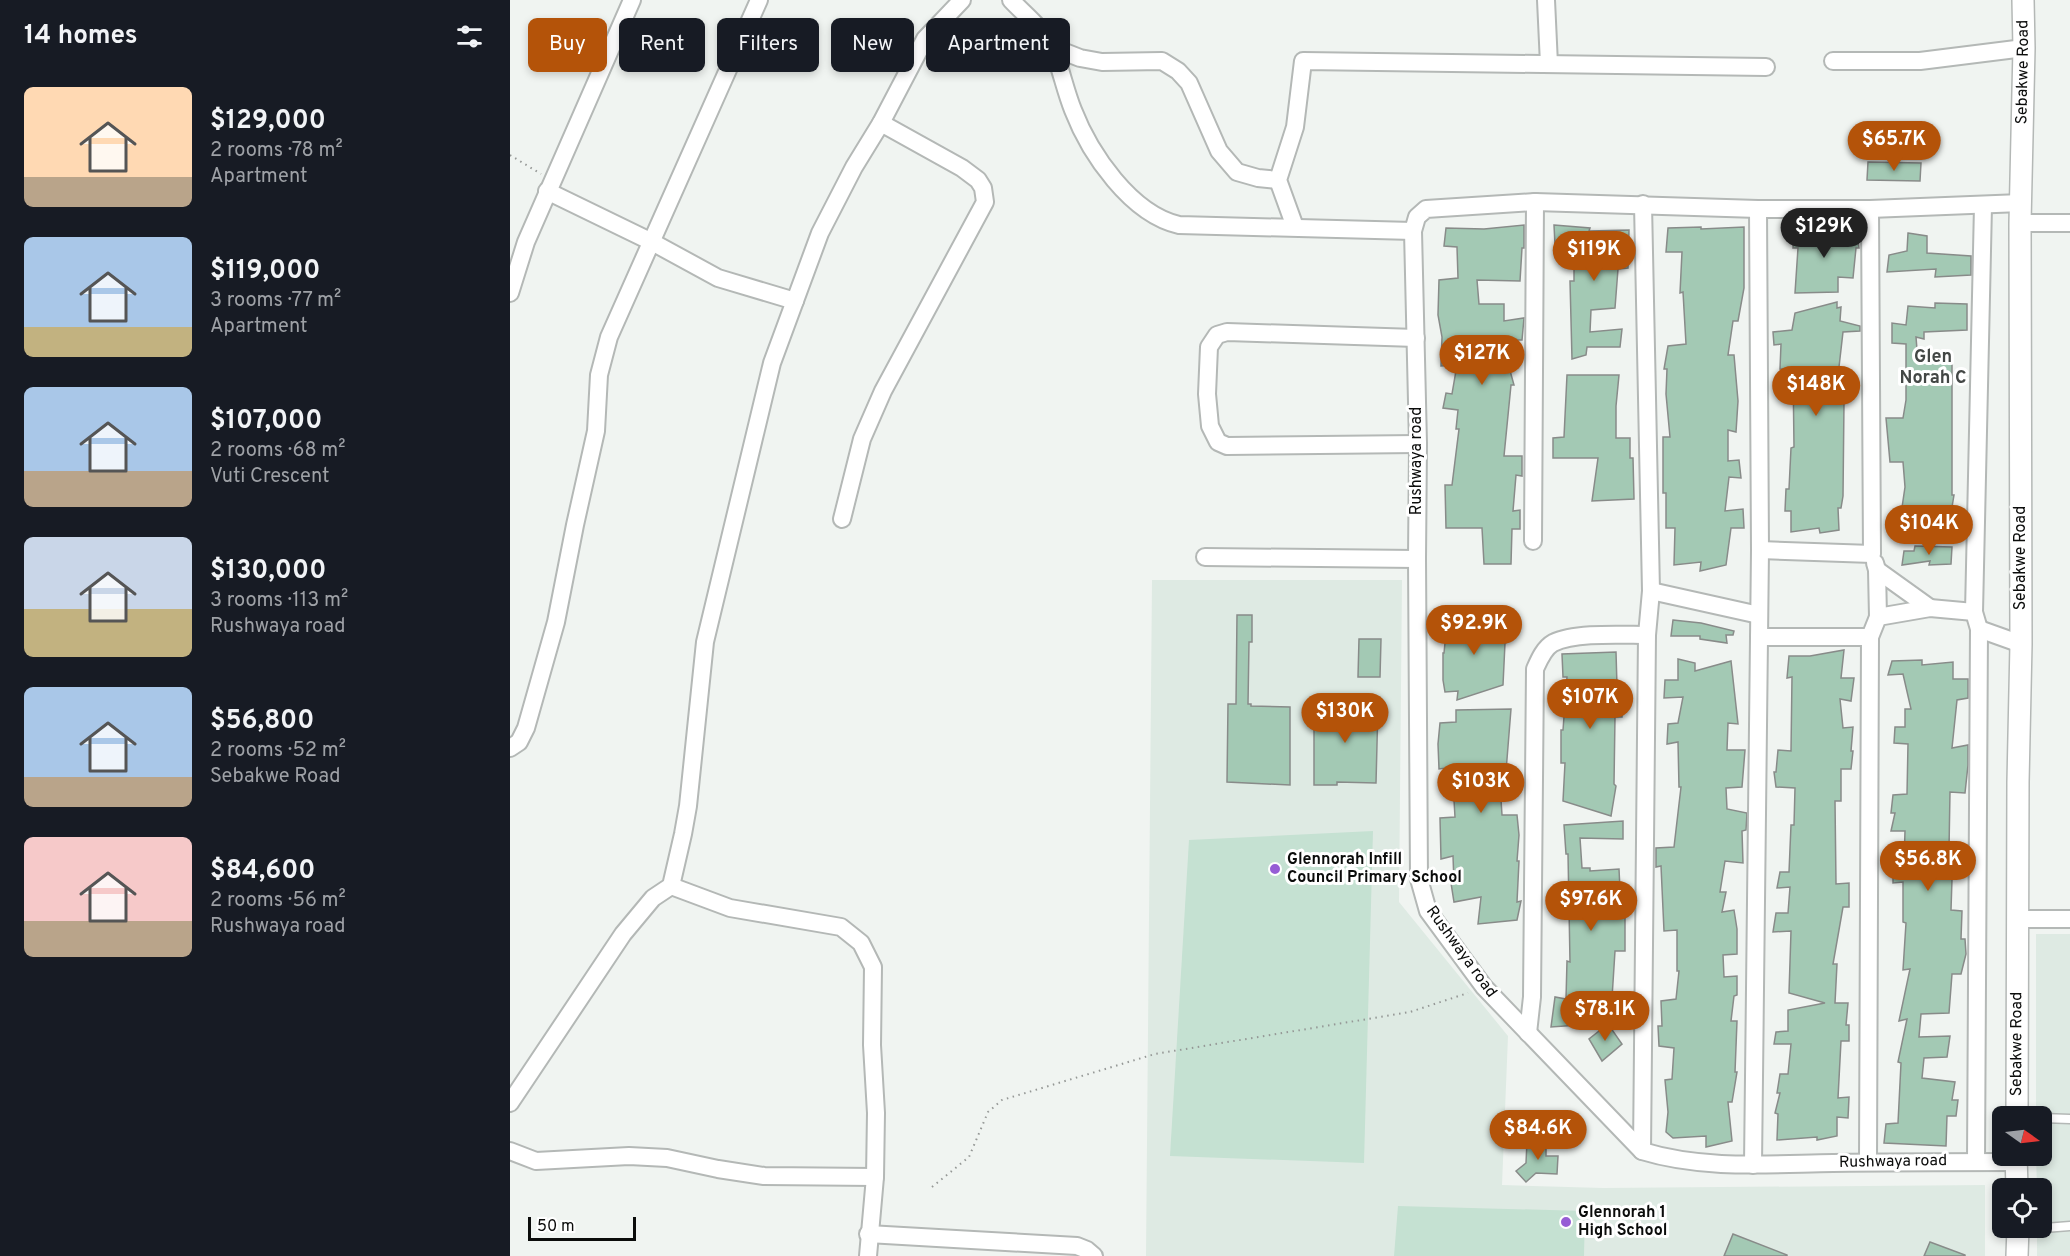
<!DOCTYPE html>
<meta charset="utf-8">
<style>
body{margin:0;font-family:Overpass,sans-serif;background:#20242c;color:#f1f3f6;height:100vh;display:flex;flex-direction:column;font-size:22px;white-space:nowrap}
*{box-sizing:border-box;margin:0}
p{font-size:20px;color:#9ea1a6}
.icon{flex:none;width:33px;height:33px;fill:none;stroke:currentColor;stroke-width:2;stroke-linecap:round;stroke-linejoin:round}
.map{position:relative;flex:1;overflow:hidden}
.drawer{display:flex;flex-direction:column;background:#171b24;width:510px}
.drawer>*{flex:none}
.banner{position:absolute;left:18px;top:18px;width:570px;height:54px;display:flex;gap:12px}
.needle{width:39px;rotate:104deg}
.controls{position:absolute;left:1482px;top:1106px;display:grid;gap:12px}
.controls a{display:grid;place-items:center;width:60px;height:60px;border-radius:9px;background:#171b24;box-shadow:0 3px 9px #0003;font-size:30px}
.scale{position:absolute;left:18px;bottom:15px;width:108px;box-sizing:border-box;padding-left:6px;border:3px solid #0b0c0b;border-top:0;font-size:16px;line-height:21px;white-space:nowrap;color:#0b0c0b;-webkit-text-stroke:4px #fff;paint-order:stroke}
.price{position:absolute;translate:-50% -51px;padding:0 14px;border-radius:21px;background:#b45309;color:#fff;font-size:20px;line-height:39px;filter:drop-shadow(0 2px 3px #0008)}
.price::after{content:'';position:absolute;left:50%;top:36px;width:18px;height:14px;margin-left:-9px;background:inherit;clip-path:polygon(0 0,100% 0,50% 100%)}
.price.on{background:#222;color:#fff}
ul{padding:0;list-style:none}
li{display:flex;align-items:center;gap:18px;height:150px;padding:0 24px}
li span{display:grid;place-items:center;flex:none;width:168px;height:120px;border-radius:9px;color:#555}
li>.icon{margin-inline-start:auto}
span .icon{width:72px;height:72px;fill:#fffc;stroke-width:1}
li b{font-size:26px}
h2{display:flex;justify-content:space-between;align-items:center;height:72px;padding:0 24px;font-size:26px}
.pill{padding:0 21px;border-radius:9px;background:#171b24;box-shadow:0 3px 9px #0003;font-size:21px;line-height:54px}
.pill.on{background:#b45309;color:#fff}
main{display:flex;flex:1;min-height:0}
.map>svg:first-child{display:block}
</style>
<main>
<section class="drawer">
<h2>14 homes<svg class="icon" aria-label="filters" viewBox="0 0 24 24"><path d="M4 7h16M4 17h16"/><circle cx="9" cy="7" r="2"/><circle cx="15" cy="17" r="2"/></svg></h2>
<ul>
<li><span style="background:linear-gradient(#ffd9b3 75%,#b9a48a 0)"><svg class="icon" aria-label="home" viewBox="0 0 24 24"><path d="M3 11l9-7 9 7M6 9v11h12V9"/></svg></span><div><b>$129,000</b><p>2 rooms · 78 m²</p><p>Apartment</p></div></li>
<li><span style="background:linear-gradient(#a9c7e8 75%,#c2b280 0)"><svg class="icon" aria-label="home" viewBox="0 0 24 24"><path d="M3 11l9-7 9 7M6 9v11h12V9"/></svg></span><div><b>$119,000</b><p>3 rooms · 77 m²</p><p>Apartment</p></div></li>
<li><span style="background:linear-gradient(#a9c7e8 70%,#b9a48a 0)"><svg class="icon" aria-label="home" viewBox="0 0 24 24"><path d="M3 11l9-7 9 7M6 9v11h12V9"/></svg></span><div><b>$107,000</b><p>2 rooms · 68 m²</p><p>Vuti Crescent</p></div></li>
<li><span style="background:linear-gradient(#c9d6e8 60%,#c2b280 0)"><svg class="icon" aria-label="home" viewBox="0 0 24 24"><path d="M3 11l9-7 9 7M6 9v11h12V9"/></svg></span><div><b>$130,000</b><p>3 rooms · 113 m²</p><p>Rushwaya road</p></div></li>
<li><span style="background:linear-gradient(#a9c7e8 75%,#b9a48a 0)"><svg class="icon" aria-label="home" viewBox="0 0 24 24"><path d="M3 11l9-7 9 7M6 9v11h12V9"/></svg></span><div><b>$56,800</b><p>2 rooms · 52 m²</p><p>Sebakwe Road</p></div></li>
<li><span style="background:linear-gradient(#f6c9c9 70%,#b9a48a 0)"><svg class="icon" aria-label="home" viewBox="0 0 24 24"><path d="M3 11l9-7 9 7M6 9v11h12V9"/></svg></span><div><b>$84,600</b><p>2 rooms · 56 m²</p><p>Rushwaya road</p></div></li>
</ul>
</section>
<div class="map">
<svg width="1560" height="1256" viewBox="0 0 1560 1256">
<rect width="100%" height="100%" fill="#f0f4f1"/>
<g fill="#deeae3">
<polygon points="642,580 892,580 889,902 998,1036 992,1185 1093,1188 1475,1185 1475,1256 636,1256"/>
<polygon points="1526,934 1560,934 1560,1256 1527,1256 1527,1227 1532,1227 1532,1188 1527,1188 1526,1155 1532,1155 1532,1116 1526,1116"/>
</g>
<g fill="#c5e1d2">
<polygon points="863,831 854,1163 660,1156 679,840"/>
<polygon points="888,1206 1075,1211 1074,1256 884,1256"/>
</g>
<g fill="#a3c9b4" stroke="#888b89" stroke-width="1.5">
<polygon points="1358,162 1411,163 1410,181 1357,180"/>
<polygon points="1014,225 1014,248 1012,248 1010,281 967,280 969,304 994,304 994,321 1014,318 1012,340 1003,340 999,367 1004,385 1001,385 994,456 1012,456 1012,476 1006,475 1003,511 1010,510 1010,529 1002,529 1001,564 974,564 972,528 936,528 935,485 942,485 949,429 946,429 948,410 933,408 936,393 942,394 947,365 931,366 932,337 928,315 929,280 948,278 947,247 934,246 936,228 974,229"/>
<polygon points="1044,225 1080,228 1079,231 1119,230 1118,268 1108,269 1105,308 1081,310 1080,332 1112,329 1110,347 1077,347 1076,355 1062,359 1060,281 1064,281 1064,245 1045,245"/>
<polygon points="1191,227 1191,229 1234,227 1234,288 1228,321 1223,321 1218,355 1224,355 1228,401 1226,432 1218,430 1218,461 1229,460 1231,478 1219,477 1215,511 1233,509 1234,528 1221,528 1216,565 1190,571 1191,562 1164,565 1165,528 1156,528 1156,493 1153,493 1153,437 1160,437 1156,394 1157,369 1154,369 1158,346 1176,344 1173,292 1170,293 1172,252 1156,252 1158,228"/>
<polygon points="1301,229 1346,229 1349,248 1346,248 1343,278 1328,277 1328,292 1285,293 1288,248 1283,248 1284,231"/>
<polygon points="1398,233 1417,236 1417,253 1461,256 1461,275 1425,277 1426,269 1377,272 1379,255 1397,251"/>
<polygon points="1327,302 1327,308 1331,307 1330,321 1350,326 1350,331 1333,332 1325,402 1334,402 1333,496 1331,508 1328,508 1329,530 1310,533 1309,528 1281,532 1281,511 1275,511 1276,489 1279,489 1281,448 1284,447 1283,369 1270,369 1271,344 1264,345 1263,332 1282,330 1285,313"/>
<polygon points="1425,303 1457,304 1457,330 1414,332 1414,339 1406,337 1408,362 1431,362 1431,355 1442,355 1442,495 1444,495 1439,525 1419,526 1390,521 1395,487 1393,462 1380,462 1376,418 1393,418 1396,400 1396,344 1382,343 1382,323 1396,325 1398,306 1425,308"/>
<polygon points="1057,375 1109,375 1106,406 1106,438 1120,438 1120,458 1123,458 1124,499 1082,501 1088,458 1043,458 1043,438 1054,437"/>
<polygon points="1405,546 1442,547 1441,564 1419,565 1420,561 1392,565 1394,551 1404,551"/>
<polygon points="727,615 742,615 742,642 739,642 738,704 741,704 741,706 780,707 780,785 717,782 718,704 726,704"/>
<polygon points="964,616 964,624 1002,620 998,642 995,643 993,685 947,700 948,691 935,692 933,680 933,653 934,653 937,623 950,622 950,618"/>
<polygon points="1163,620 1191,623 1224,631 1223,635 1216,635 1217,643 1190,639 1190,636 1161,636"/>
<polygon points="849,639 871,639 870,677 848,677"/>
<polygon points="1334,650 1331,678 1344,678 1341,701 1330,699 1333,728 1343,727 1341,751 1343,751 1341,769 1331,769 1331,801 1325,801 1326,884 1339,883 1339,907 1333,907 1323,964 1327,964 1325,1003 1338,1003 1336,1025 1339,1025 1339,1041 1331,1041 1328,1098 1339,1097 1338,1118 1327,1117 1327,1136 1307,1140 1307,1137 1267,1140 1268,1114 1265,1113 1270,1093 1267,1093 1270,1074 1278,1074 1281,1044 1264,1044 1266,1032 1278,1031 1278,1010 1315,1003 1279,993 1281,931 1263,932 1266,913 1278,913 1280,887 1267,888 1270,872 1279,872 1281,825 1284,825 1285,788 1266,787 1264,772 1266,772 1268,750 1281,751 1282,677 1277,678 1279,656 1300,656"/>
<polygon points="1106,652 1107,686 1113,685 1112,717 1105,717 1104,784 1106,786 1101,816 1053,801 1055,763 1051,763 1051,730 1053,730 1057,677 1053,677 1052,654"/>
<polygon points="1168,659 1185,663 1185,671 1221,661 1228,724 1218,723 1217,750 1235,750 1232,787 1216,788 1217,809 1237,813 1236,830 1232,831 1233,863 1215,861 1210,892 1216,892 1212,912 1224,910 1227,929 1227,954 1213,955 1214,977 1227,976 1227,995 1224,996 1221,1021 1227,1021 1225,1072 1227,1072 1222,1102 1218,1102 1222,1141 1196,1147 1196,1136 1163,1138 1156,1132 1158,1112 1155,1080 1162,1079 1164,1048 1149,1046 1148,1026 1152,1026 1151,1001 1166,999 1169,971 1167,971 1167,930 1154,931 1151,866 1146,867 1146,848 1164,847 1171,787 1169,787 1168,742 1157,744 1158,724 1168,723 1173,697 1154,698 1155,680 1168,680"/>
<polygon points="1412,660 1412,665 1443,662 1443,679 1458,679 1458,698 1447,700 1442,748 1458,745 1458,765 1455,793 1440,792 1439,849 1443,849 1441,910 1452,911 1451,939 1455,939 1456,954 1451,974 1442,974 1439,1013 1411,1014 1409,1037 1440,1036 1437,1057 1414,1058 1412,1078 1445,1082 1442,1100 1448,1100 1446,1116 1437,1116 1436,1146 1374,1143 1376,1124 1388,1123 1391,1063 1388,1062 1397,1019 1389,1021 1400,969 1393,970 1396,923 1393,922 1393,882 1383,883 1383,864 1394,863 1395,831 1381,831 1385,813 1381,813 1383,795 1397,794 1398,744 1384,743 1385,727 1395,727 1395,709 1401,709 1393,674 1378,675 1382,661"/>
<polygon points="845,705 868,705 866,783 827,782 827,785 804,785 804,706 845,706"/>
<polygon points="1001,709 995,784 990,784 992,815 1007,815 1009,835 1007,861 1009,861 1007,902 1011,901 1007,920 968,924 971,897 944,902 941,883 944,883 943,856 931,859 930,818 945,817 944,800 951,799 943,767 929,769 928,744 930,723 946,722 946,710"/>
<polygon points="1113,821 1113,839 1070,838 1072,868 1080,868 1080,871 1109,869 1111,910 1115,910 1115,951 1105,951 1102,998 1104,998 1106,1018 1095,1019 1097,1023 1041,1027 1045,997 1056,999 1057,961 1060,962 1058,854 1056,854 1054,825"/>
<polygon points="1098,1024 1112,1044 1092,1061 1079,1039"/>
<polygon points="1017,1141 1036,1142 1036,1156 1048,1156 1047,1174 1026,1173 1016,1182 1006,1171 1016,1163"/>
<polygon points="1223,1234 1277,1255 1277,1256 1214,1256"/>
<polygon points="1420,1242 1455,1255 1455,1256 1414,1256"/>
</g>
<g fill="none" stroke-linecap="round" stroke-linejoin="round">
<defs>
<g id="service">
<polyline points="1532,1118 1560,1119"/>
<polyline points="1508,1230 1560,1226"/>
</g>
<g id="minor">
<path d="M501,0C514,14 535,30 543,49C551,69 555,90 563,110C580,154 621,214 669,225L903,231"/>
<polyline points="1036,0 1039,64"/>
<polyline points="542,47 570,58 592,62 652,61 668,71 679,83 709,151 727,172 748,178 768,180"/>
<polyline points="1323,61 1410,61 1514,48"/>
<polyline points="37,191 142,242 208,278 285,301"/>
<polyline points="1510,223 1560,223"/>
<polyline points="785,227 768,180 785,127 793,61 1256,67"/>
<polyline points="0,293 16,242 122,0"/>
<polyline points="906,338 717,332 707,335 699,347 697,394 700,426 708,442 717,446 908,444"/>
<polyline points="332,519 352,439 373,391 475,202 473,188 468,180 452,168 371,123"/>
<polyline points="1023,541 1025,202"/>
<polyline points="1250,550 1362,554 1360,209"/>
<polyline points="695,557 907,559"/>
<polyline points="1365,563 1367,570 1368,617"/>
<polyline points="1367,570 1420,608"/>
<polyline points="1141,591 1249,615"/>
<polyline points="1469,629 1511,644"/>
<polyline points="1249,637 1360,637 1358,1162"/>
<polyline points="1360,637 1368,617 1420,608 1464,612"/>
<polyline points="0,748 9,742 16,728 46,622 65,525 86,431 89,375 99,337 249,0"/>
<polyline points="161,886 220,908 331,927 351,943 363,967 362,1045 366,1113 365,1177 358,1256"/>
<polyline points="1507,919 1560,919"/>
<path d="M1018,1033L1022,997L1025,669C1029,660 1034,648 1043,643C1065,632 1112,635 1137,635"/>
<polyline points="0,1103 113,934 143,898 161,886 173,834 178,806 195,642 262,363 310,233 344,167 371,123 415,39 452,0"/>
<polyline points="0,1151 26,1161 119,1156 157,1158 208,1169 254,1176 365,1177"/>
<polyline points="1132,1151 1137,635 1141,591 1133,204"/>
<polyline points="1466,1162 1469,629 1464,612 1473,206"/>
<path d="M1506,1162C1445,1162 1384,1162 1323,1163C1260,1164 1194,1170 1132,1151L974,987L918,911L909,879L907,559L908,444L903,231L907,217L916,209L1025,202L1248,209H1360L1511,203"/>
<polyline points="1243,1165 1250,550 1248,209"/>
<polyline points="358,1234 567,1246 577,1250 584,1256"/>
</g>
<g id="tertiary">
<path id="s1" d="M1507,1116L1508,782L1511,644L1510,223L1514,48L1513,0"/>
<polyline points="1506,1155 1507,1188"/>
<polyline points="1507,1256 1508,1227"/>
</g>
</defs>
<use href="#service" stroke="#b4b8b6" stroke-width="11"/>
<use href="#minor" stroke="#b4b8b6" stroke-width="20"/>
<use href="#tertiary" stroke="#b4b8b6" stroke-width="24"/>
<g stroke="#959896" stroke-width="2" stroke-dasharray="1.5 4.5" stroke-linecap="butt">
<polyline points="0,155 31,174"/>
<polyline points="422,1187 459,1157 478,1112 492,1100 645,1054 900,1012 958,993"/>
</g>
<use href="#service" stroke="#fff" stroke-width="8"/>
<use href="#minor" stroke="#fff" stroke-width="16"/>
<use href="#tertiary" stroke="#fff" stroke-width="21"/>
</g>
<g fill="#965dd5" stroke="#fff" stroke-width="2">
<circle cx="765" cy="869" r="6"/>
<circle cx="1056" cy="1222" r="6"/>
</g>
<g text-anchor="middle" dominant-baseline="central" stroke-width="6" stroke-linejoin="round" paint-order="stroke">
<g font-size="16" fill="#0b0c0b" stroke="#fff">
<text stroke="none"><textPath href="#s1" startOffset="1044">Sebakwe Road</textPath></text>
<text transform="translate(907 461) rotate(-90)">Rushwaya road</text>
<text transform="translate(1511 558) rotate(-90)">Sebakwe Road</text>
<text transform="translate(951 952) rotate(54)">Rushwaya road</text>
<text stroke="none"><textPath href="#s1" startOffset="72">Sebakwe Road</textPath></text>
<text transform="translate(1383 1162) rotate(-1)">Rushwaya road</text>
</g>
<g font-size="16" font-weight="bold" fill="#0b0c0b" stroke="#fff" text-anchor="start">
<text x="777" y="860">Glennorah Infill<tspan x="777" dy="18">Council Primary School</tspan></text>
<text x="1068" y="1213">Glennorah 1<tspan x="1068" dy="18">High School</tspan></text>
</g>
<g font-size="18" font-weight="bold" fill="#434745" stroke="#fff">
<text x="1423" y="357">Glen<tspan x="1423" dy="21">Norah C</tspan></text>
</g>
</g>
</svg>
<div class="controls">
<a><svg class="needle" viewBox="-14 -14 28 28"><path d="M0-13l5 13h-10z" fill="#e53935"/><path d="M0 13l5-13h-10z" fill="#9ea1a6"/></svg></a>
<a><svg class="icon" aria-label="locate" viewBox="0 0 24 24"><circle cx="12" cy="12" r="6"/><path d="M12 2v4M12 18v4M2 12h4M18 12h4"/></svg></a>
</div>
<div class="scale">50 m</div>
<b class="price" style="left:1384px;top:172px">$65.7K</b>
<b class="price on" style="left:1314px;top:259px">$129K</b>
<b class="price" style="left:1084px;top:282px">$119K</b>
<b class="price" style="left:972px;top:386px">$127K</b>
<b class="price" style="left:1306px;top:417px">$148K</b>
<b class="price" style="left:1419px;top:556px">$104K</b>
<b class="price" style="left:964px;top:656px">$92.9K</b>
<b class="price" style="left:1080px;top:730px">$107K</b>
<b class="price" style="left:835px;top:744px">$130K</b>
<b class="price" style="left:971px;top:814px">$103K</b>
<b class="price" style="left:1418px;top:892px">$56.8K</b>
<b class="price" style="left:1081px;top:932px">$97.6K</b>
<b class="price" style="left:1095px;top:1042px">$78.1K</b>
<b class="price" style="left:1028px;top:1161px">$84.6K</b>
<div class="banner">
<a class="pill on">Buy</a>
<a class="pill">Rent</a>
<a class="pill">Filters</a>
<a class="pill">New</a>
<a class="pill">Apartment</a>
</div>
</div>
</main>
